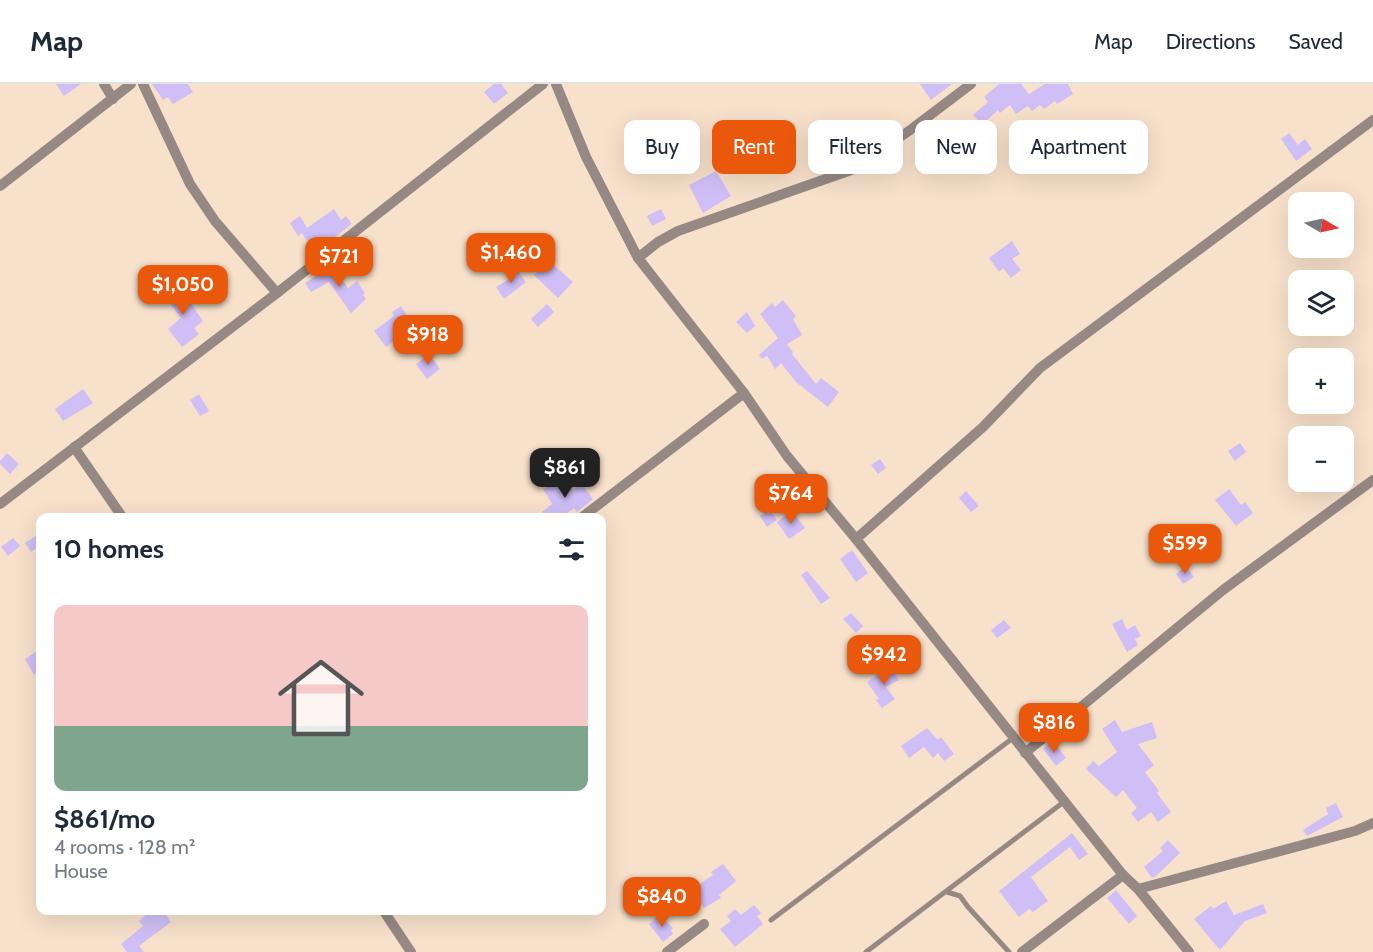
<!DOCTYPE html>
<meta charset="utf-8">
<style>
body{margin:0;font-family:Cabin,sans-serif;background:#f2f2f3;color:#1f2937;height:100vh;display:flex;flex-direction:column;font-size:22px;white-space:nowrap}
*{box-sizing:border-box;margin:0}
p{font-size:20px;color:#747a83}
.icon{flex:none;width:33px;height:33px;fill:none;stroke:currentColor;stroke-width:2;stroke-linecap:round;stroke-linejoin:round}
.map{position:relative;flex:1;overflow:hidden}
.sheet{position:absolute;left:36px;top:429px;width:570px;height:402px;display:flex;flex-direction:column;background:#fff;border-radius:12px;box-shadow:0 6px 24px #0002}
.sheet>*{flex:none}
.top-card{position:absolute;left:624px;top:36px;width:570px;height:54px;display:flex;gap:12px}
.needle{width:39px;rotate:99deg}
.controls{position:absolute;left:1288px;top:108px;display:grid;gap:12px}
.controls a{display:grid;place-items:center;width:66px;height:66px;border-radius:12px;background:#fff;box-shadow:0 6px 24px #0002;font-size:30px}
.price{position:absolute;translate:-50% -51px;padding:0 14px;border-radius:12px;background:#ea580c;color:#fff;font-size:20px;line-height:39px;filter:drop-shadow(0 2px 3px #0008)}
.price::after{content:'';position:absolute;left:50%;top:36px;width:18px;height:14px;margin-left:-9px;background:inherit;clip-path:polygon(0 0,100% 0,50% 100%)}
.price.active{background:#222;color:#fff}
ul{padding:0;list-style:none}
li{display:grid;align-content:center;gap:12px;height:318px;padding:0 18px}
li+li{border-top:2px solid #e0e1e3}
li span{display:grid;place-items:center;height:186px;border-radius:12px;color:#555}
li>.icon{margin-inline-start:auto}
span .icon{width:108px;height:108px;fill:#fffc;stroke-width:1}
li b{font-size:26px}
h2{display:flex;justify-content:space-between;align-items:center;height:72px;padding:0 18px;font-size:26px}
.chip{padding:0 21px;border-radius:12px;background:#fff;box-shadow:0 6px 24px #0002;font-size:21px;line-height:54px}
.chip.active{background:#ea580c;color:#fff}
header{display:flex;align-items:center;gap:36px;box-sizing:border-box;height:84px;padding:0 30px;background:#fff;border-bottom:2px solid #e0e1e3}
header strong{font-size:28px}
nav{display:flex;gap:33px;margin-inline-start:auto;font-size:21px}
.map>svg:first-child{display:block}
</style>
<header>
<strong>Map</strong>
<nav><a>Map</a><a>Directions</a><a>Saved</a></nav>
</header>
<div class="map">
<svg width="1373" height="868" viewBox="0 0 1373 868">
<rect width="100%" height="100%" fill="#f8e1cb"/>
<g fill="#cfbff6">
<polygon points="56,0 81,0 64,12"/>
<polygon points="152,0 188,0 193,8 173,20 168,13 163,16"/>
<polygon points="494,0 501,0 508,9 494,20 484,8"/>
<polygon points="920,0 952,0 931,16"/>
<polygon points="999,0 1021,0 1029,10 1045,0 1068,0 1073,10 1057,20 1055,17 1044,25 1040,21 1032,27 1028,22 1016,30 1010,21 1000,29 998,26 982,41 973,31 988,18 984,13"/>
<polygon points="1289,49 1298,61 1305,55 1312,65 1296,77 1281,55"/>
<polygon points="955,51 956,63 962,70 951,79 945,72 944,52"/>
<polygon points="716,87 731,112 703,129 689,101"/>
<polygon points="334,125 341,136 346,132 352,140 320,164 316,159 311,163 302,149 298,152 290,139 300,132 307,144"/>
<polygon points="661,125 666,135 652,142 647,132"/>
<polygon points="1012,157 1020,170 1012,175 1021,186 1011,194 1003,184 999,188 989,174"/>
<polygon points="548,176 573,198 558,214 534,191"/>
<polygon points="330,180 348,204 357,197 365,209 363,211 366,215 351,229 329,198 311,208 305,199 322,189 320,187"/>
<polygon points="516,185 526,198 504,215 496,203 511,194 509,192"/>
<polygon points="177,199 203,237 194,244 199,250 182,263 168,245 181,234 163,210"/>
<polygon points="783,216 796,232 793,235 802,251 787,260 793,268 792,270 816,300 821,294 839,308 828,323 796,298 781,279 775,285 767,272 762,275 759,271 778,254 760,230 772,219 775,223"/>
<polygon points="547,220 554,228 538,243 531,235"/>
<polygon points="401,222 408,233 407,234 414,243 386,263 374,247 394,232 392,228"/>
<polygon points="747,228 755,242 747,249 736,238"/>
<polygon points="429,270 440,285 427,295 416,280"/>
<polygon points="83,305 93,319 63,337 55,325"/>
<polygon points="199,310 209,327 200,332 190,316"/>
<polygon points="1240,359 1246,368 1235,377 1228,367"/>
<polygon points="7,369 19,380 10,390 0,380 0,377"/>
<polygon points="880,375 886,384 878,390 871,381"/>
<polygon points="565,392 573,406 581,399 593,415 577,428 574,424 561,434 547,434 542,428 552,420 543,405"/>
<polygon points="1229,405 1241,421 1245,418 1253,429 1236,442 1215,416"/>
<polygon points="966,407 979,422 971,428 959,414"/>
<polygon points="769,425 777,436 767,443 760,432"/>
<polygon points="792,427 805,444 789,455 777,438"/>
<polygon points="40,449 40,462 31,468 25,459"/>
<polygon points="13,454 20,462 8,472 1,463"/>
<polygon points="1180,457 1188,466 1180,472 1173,463"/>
<polygon points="852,466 868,489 856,498 840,475"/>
<polygon points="1186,482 1194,493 1183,500 1176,490"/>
<polygon points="807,487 830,514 821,520 801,491"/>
<polygon points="851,529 863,542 856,549 843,535"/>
<polygon points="1122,535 1127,546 1135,541 1141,552 1135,555 1138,561 1127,568 1112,540"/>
<polygon points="1004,536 1011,544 997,554 991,546"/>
<polygon points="40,565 40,587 34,591 25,575"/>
<polygon points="889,581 899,596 886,603 895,615 882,624 876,616 879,615 867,598 879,590 877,588"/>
<polygon points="1115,636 1122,648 1152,638 1157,654 1138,660 1154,681 1145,688 1159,707 1157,709 1171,728 1158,738 1151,728 1138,738 1131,729 1137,724 1123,706 1116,713 1086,685 1093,677 1099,682 1117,668 1102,645"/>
<polygon points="927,644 938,656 941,653 954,670 944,677 938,669 933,674 924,663 909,674 901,662"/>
<polygon points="1053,657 1066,674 1056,682 1043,665"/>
<polygon points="1336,719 1343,733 1307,752 1303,746 1328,730 1326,724"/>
<polygon points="1072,749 1088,770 1079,776 1070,763 1031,793 1048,817 1033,828 1029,825 1019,833 999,807"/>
<polygon points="1168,756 1180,769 1156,792 1152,794 1144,783 1163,767 1160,764"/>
<polygon points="723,780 736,797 719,811 721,814 704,824 692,805 713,791 711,788"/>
<polygon points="1116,806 1137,832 1129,840 1107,814"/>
<polygon points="1226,817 1234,831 1263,820 1267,829 1245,837 1220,866 1194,835 1211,822 1213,825"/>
<polygon points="754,821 761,829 757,832 763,840 735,863 720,845 731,837 727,832 735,825 741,831"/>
<polygon points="151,826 163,826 171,838 139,862 144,868 127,868 121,860 143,842 139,837"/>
<polygon points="660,831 673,844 671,846 673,850 663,858 649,840"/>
</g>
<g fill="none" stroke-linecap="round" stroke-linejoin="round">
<g stroke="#968984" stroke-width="5">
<polyline points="947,808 960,812 968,823 1009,868"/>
<polyline points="771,836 1013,654"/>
<polyline points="866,868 1065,717"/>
</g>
<g stroke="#968984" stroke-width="10">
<polyline points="104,0 113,15"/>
<polyline points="143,0 190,100 215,137 277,209"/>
<polyline points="556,0 586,73 638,174 744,309 787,372 856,455 1123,791 1138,805 1189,868"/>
<polyline points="0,102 131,0"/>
<polyline points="638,174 658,158 678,147 854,85 913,44 971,0"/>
<polyline points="74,363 123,434"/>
<polyline points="0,420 277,209 543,0"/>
<polyline points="581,434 744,309"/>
<polyline points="856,455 983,343 1040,284 1373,36"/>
<polyline points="1025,669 1223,506 1373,396"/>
<polyline points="1138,805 1355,747 1373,739"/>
<polyline points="383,826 411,868"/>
<polyline points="667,868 704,840"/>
<polyline points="1022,868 1123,791"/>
</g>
</g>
</svg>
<div class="controls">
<a><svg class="needle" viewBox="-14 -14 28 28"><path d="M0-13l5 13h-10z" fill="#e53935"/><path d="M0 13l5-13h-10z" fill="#747a83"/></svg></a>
<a><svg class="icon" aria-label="layers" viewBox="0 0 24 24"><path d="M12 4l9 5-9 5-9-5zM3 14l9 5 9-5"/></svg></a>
<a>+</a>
<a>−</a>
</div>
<b class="price" style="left:511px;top:200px">$1,460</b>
<b class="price" style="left:339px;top:204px">$721</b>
<b class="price" style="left:183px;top:232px">$1,050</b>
<b class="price" style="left:428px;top:282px">$918</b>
<b class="price active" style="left:565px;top:415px">$861</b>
<b class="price" style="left:791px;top:441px">$764</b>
<b class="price" style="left:1185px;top:491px">$599</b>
<b class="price" style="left:884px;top:602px">$942</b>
<b class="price" style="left:1054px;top:670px">$816</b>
<b class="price" style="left:662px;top:844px">$840</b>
<div class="top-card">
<a class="chip">Buy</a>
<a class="chip active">Rent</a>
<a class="chip">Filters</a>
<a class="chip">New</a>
<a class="chip">Apartment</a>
</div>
<section class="sheet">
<h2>10 homes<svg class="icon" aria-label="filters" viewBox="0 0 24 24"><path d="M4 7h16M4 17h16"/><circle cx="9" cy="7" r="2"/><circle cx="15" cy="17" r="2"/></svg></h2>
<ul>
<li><span style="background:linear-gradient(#f6c9c9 65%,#7fa58c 0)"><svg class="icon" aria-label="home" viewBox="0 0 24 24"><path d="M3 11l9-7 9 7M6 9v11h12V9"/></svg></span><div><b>$861/mo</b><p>4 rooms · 128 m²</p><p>House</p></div></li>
</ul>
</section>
</div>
